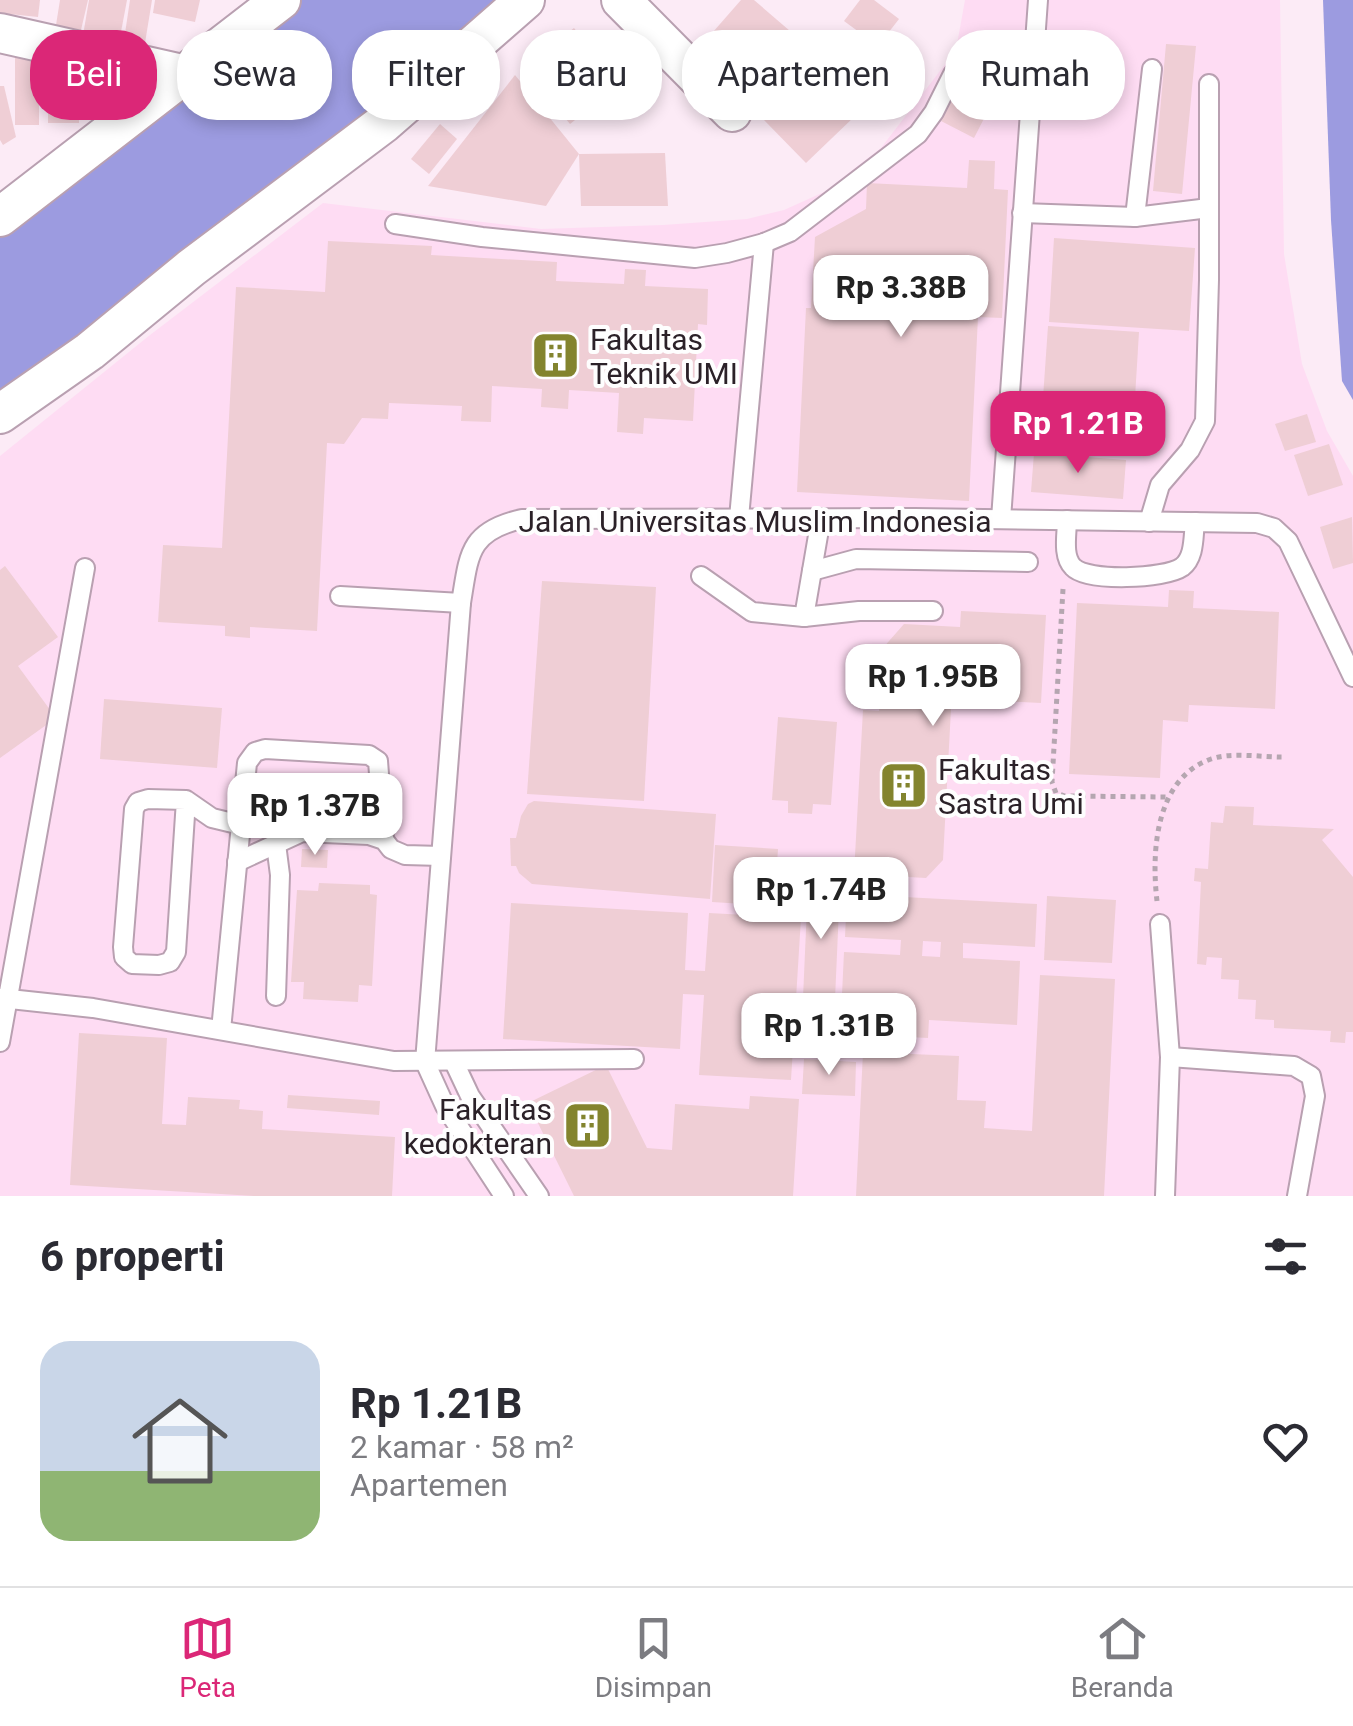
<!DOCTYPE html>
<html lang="id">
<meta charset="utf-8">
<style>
body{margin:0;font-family:Roboto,sans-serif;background:#f2f2f3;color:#2b2b33;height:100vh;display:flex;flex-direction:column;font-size:38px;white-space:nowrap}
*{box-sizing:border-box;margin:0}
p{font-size:32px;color:#7c7c81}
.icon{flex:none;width:55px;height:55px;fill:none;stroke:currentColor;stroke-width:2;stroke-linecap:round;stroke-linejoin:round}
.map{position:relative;height:1196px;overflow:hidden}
.panel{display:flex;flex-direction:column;background:#fff;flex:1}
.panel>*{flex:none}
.hud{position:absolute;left:30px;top:30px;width:1295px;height:90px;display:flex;gap:20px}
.price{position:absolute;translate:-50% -85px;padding:0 22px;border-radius:20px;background:#fff;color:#222;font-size:32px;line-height:65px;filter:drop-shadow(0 2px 5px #0008)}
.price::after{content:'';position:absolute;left:50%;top:60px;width:30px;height:22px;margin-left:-15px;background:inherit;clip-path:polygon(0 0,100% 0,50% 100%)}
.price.current{background:#db2777;color:#fff}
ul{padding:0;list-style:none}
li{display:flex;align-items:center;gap:30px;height:250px;padding:0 40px}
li+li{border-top:2px solid #e1e1e2}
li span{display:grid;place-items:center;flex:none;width:280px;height:200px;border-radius:30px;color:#555}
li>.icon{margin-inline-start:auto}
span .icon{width:120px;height:120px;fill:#fffc;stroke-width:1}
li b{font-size:42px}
h2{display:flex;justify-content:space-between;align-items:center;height:120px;padding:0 40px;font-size:42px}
.chip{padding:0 35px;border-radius:40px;background:#fff;box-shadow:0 5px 15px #0003;font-size:35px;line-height:90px}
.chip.current{background:#db2777;color:#fff}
.tab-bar{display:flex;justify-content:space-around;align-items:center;height:140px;border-top:2px solid #e1e1e2;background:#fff;font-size:28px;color:#7c7c81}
.tab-bar a{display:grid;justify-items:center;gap:5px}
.tab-bar .current{color:#db2777}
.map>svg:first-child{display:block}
</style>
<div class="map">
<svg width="1353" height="1196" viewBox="0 0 1353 1196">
<rect width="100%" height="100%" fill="#fcebf6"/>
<polygon fill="#fedcf3" points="965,0 1280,0 1284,254 1302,364 1327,431 1353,476 1353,1196 0,1196 0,456 150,335 323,203 541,229 663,225 747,219 784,210 824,192 881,148 956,50"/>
<g fill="#9c9be0">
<polygon points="294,0 500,0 410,81 0,400 0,227"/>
<polygon points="1323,0 1353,0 1353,400 1342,381 1331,220"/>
</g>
<g fill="#efced5" fill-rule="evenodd">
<polygon points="0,0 40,0 38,17 0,13"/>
<polygon points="60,0 88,0 81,30 56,25"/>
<polygon points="89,0 127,0 117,53 81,47"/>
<polygon points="130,0 152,0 145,43 124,40"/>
<polygon points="155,0 200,0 195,22 153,13"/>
<polygon points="741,0 754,0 797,37 749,91 699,48"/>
<polygon points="860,0 874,0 899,19 878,46 844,21"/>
<polygon points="574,28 620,84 570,124 524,68"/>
<polygon points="839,32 873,63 853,84 820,53"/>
<polygon points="1166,44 1196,46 1182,194 1153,191"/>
<polygon points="39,55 39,125 15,125 15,56"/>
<rect x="48" y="63" width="31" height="60"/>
<rect x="82" y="71" width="22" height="44"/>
<polygon points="142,71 146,93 114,97 111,74"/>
<polygon points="812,72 855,116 806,163 763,119"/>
<polygon points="515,75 579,154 546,206 428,186"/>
<polygon points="962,81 974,87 978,81 987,86 984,92 995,97 974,138 941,121"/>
<polygon points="0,86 4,86 16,137 3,145 0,140"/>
<polygon points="440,124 457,139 429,174 411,159"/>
<polygon points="665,153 668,206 581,206 579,154"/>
<polygon points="969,160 995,161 994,189 1008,190 1002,318 978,317 969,501 797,492 806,308 811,308 815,237 866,209 867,183 967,188"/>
<polygon points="1054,238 1195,248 1189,331 1049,322"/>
<polygon points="328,241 432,246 431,255 557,262 556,281 624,284 625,269 646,270 645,286 708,289 707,325 698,324 693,421 644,418 643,434 617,432 619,393 569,390 568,409 541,407 542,389 492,386 491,422 461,421 462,406 389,403 388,419 362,418 344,444 327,443 317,631 250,627 250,638 225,636 225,626 158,622 163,545 222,548 236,287 325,292"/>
<polygon points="1048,326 1139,332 1132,447 1040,441"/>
<polygon points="1307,414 1316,442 1285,451 1275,424"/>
<polygon points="1329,444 1343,485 1308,496 1294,455"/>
<polygon points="1034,453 1126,460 1123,499 1031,492"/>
<polygon points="1352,517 1353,563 1333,569 1320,527"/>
<polygon points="5,566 58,637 18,666 56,718 0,758 0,570"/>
<polygon points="542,581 656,587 644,801 527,794"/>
<polygon points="1169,590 1194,591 1193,608 1279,612 1275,709 1189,705 1188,722 1163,720 1160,778 1069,774 1077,603 1168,607"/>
<polygon points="961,611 1046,615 1041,703 966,699 951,709 943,860 926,878 854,874 863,710 879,711 882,649 904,624 960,627"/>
<polygon points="104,699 222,708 217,768 100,759"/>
<polygon points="778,717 837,722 831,805 813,804 812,814 788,813 788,801 772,800"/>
<polygon points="534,801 716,814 710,899 532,884 519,873 516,866 511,866 510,838 516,838 521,816 528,804"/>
<polygon points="1225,806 1254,807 1253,825 1334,829 1322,840 1353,877 1353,1032 1346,1032 1345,1043 1330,1042 1331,1031 1274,1028 1274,1020 1255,1019 1256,1000 1238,999 1239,980 1221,979 1222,958 1207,957 1206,965 1197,964 1201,882 1194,881 1195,868 1208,869 1211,822 1223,823"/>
<polygon points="715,845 778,849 774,906 712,902"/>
<polygon points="302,849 328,850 327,868 301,867"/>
<polygon points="319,883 370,885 370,894 377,895 372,986 359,985 358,1002 303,999 304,982 291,982 297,890 318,891"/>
<polygon points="808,884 840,886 835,999 803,998"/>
<path d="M847,894L1037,904L1035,947L963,943V958L1020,961L1017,1025L929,1020L928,1038L867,1035L868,1017L841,1016L844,952L900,955L901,940L845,937ZM923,941L941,942L940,957L922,956Z"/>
<polygon points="1047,896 1116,900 1112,963 1044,960"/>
<polygon points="511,903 688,913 685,970 705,971 709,913 801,918 791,1080 699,1075 704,995 683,994 680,1049 503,1039"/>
<polygon points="1040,975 1115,979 1104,1196 856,1196 863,1052 959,1056 957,1100 986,1101 984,1128 1032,1131"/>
<polygon points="79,1033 167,1038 162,1124 186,1125 188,1097 240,1100 239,1109 263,1111 262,1129 395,1137 392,1196 254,1196 70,1185"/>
<polygon points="804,1059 856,1062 855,1096 802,1094"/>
<polygon points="606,1065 647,1148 672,1150 675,1104 749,1109 750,1096 799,1099 793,1196 574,1196 528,1103"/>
<polygon points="288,1095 380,1101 379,1115 287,1108"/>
</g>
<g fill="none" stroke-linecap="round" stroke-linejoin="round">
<defs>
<g id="lane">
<polyline points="1022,213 1135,217 1209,208"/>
<polyline points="1135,217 1152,69"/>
<polyline points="395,224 482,237 695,258 727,253 764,243 790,232 918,134 934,112 953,74"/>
<polyline points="739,518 764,243"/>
<polyline points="1001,519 1038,0"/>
<path d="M1067,520C1067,534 1062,556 1073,567C1087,582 1165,579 1182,567C1195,557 1193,537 1195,522"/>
<polyline points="1149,522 1160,485 1190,450 1205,421 1209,280 1209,84"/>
<polyline points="812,571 856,559 1028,562"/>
<polyline points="701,576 752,612 804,617 821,518"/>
<polyline points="340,596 461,603"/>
<polyline points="804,617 859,611 933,611"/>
<polyline points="186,800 176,952 170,962 159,965 132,964 124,957 123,947 134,809 138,802 148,799 186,800 212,818 241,825"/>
<polyline points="237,862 302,832 369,835 384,840 391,849 405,855 441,856"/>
<polyline points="1160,924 1170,1057 1165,1196"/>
<polyline points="276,996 280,875 276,844"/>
<polyline points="0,998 93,1008 394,1061 634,1059"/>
<polyline points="221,1030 247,763 255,752 265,749 369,755 378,761 384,840"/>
<polyline points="0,1042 85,568"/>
<polyline points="1170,1057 1294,1066 1311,1076 1315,1096 1297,1196"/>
<polyline points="454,1062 470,1096 539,1196"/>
<path d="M504,1196L445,1106L425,1062L461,603C469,555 468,531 522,519L915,518L1257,523L1274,528L1288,541L1353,677"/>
</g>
<g id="street">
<polyline points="621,0 732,112"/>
<polyline points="0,33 182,74"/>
<polyline points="0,217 281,0"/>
<polyline points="0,414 90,351 191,268 384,123 525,0"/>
</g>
</defs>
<use href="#lane" stroke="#b9a0b1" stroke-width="22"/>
<use href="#street" stroke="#b9a0b1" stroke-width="42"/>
<g stroke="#b5a6b0" stroke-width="5" stroke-dasharray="5 5" stroke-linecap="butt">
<polyline points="1063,589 1052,782 1056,793 1065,796 1166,797"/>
<path d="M1157,901C1151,850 1156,778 1211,759C1231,752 1261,757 1282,757"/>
</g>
<use href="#lane" stroke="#fff" stroke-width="18"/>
<use href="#street" stroke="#fff" stroke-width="38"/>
</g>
<defs>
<symbol id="building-square" viewBox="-11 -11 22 22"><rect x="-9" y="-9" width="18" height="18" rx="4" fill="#83842e" stroke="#fefefe"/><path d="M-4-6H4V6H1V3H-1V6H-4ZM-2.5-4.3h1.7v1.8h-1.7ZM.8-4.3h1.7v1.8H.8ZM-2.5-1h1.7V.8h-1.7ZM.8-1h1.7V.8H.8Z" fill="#fff"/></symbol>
</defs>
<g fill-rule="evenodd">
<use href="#building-square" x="528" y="328" width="55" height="55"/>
<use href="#building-square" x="876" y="758" width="55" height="55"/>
<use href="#building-square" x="560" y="1098" width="55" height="55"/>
</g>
<g text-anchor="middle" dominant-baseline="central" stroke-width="8" stroke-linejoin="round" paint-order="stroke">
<g font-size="30" fill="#2b2128" stroke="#fefefe" text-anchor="start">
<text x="590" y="339">Fakultas<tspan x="590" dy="34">Teknik UMI</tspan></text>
<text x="938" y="769">Fakultas<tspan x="938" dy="34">Sastra Umi</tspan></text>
<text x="552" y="1109" text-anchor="end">Fakultas<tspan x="552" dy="34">kedokteran</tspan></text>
</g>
<g font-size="30" fill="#2b2128" stroke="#fefefe">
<text x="755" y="521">Jalan Universitas Muslim Indonesia</text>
</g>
</g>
</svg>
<b class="price" style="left:901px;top:340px">Rp 3.38B</b>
<b class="price current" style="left:1078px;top:476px">Rp 1.21B</b>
<b class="price" style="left:933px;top:729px">Rp 1.95B</b>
<b class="price" style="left:315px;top:858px">Rp 1.37B</b>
<b class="price" style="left:821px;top:942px">Rp 1.74B</b>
<b class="price" style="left:829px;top:1078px">Rp 1.31B</b>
<div class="hud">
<a class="chip current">Beli</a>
<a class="chip">Sewa</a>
<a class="chip">Filter</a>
<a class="chip">Baru</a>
<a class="chip">Apartemen</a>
<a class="chip">Rumah</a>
</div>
</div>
<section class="panel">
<h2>6 properti<svg class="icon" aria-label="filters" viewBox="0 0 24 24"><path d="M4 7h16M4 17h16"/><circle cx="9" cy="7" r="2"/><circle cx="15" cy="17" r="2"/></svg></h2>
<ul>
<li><span style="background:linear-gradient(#c9d6e8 65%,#8fb573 0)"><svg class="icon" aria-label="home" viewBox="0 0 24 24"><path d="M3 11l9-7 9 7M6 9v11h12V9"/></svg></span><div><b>Rp 1.21B</b><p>2 kamar · 58 m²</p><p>Apartemen</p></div><svg class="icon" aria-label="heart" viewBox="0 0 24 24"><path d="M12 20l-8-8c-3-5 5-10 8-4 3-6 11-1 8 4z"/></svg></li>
</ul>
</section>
<nav class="tab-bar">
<a class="current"><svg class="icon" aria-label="map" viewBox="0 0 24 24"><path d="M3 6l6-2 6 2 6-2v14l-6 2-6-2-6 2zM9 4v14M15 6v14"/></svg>Peta</a>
<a><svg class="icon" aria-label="saved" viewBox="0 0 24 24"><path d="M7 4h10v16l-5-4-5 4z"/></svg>Disimpan</a>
<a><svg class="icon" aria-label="home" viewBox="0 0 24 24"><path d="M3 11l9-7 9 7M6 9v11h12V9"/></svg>Beranda</a>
</nav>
